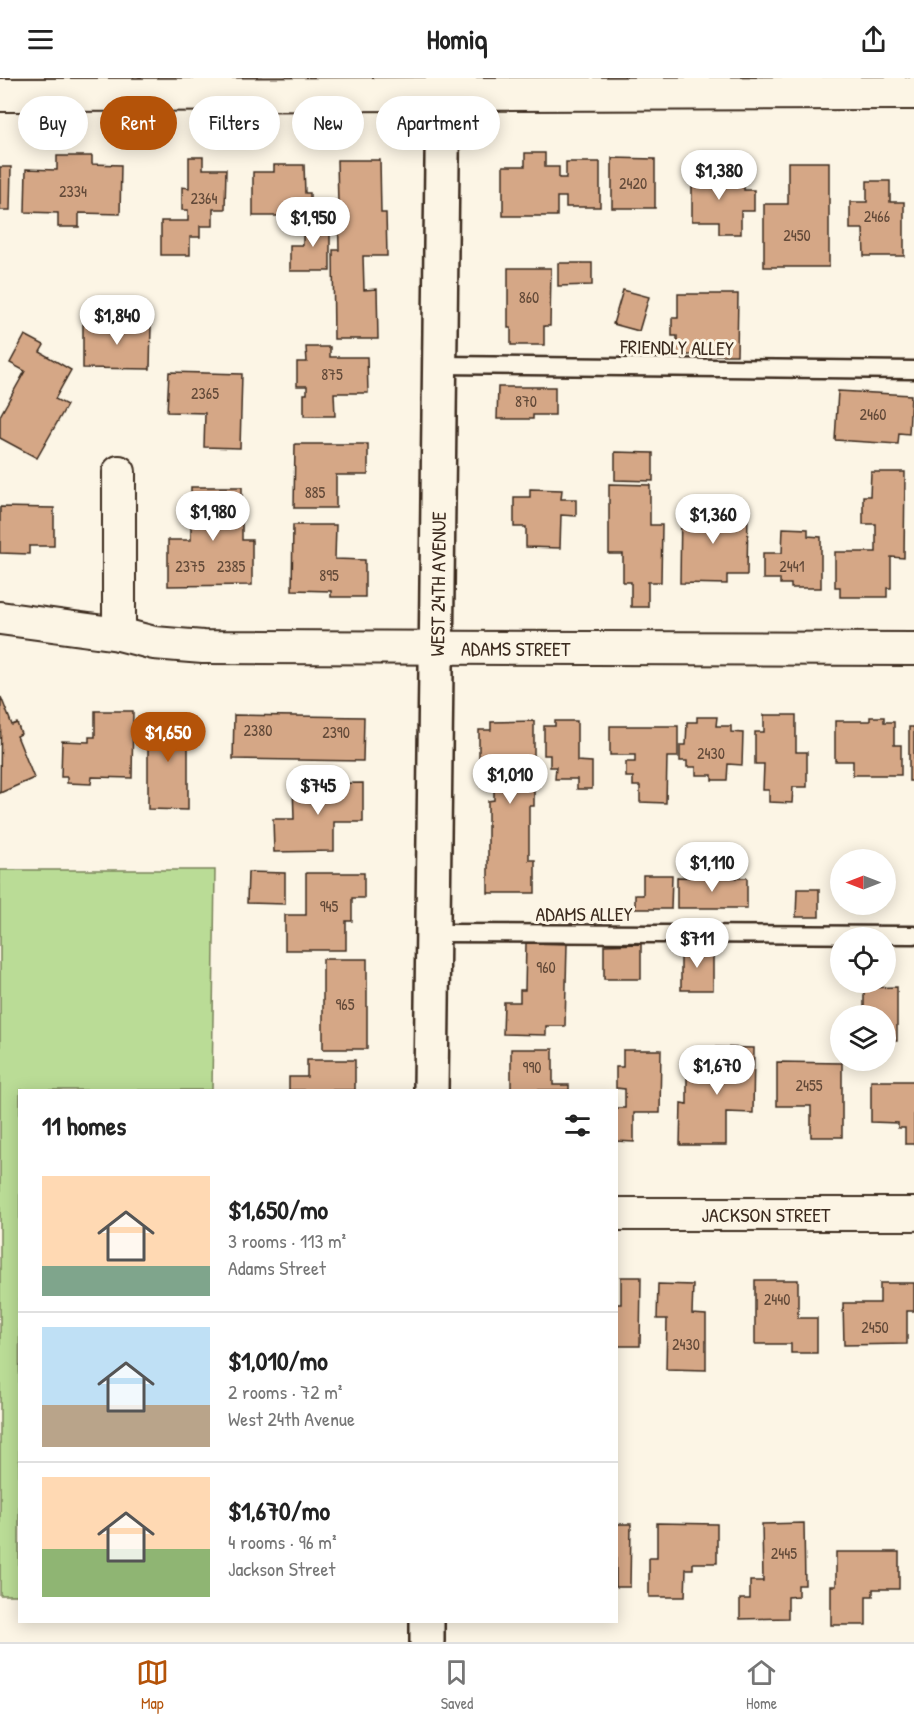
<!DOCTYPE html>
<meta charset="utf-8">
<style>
body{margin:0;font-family:"Patrick Hand",sans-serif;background:#f2f2f2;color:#222;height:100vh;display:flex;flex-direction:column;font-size:22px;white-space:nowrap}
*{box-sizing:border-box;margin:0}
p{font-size:20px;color:#767676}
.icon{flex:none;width:33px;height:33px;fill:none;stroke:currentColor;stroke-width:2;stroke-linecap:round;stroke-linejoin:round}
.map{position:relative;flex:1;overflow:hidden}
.drawer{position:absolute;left:18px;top:1011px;width:600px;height:534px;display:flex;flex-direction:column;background:#fff;border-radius:0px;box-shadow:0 3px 15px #0003}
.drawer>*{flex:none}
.guide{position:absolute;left:18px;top:18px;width:600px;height:54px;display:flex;gap:12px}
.needle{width:39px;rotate:270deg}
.tools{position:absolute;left:830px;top:771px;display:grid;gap:12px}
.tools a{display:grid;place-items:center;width:66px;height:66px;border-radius:50%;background:#fff;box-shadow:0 3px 15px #0003;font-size:30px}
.price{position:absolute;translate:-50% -51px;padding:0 14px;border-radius:21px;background:#fff;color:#222;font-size:20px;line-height:39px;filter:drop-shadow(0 2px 3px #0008)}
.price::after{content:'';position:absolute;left:50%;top:36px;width:18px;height:14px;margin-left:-9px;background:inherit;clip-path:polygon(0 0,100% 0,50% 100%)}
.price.selected{background:#b45309;color:#fff}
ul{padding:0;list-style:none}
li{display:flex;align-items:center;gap:18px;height:150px;padding:0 24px}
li+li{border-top:2px solid #e0e0e0}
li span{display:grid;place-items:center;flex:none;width:168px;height:120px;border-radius:0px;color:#555}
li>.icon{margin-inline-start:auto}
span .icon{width:72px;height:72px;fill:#fffc;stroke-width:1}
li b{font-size:26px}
h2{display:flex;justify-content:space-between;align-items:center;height:72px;padding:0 24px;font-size:26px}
.tag{padding:0 21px;border-radius:27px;background:#fff;box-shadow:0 3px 15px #0003;font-size:21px;line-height:54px}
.tag.selected{background:#b45309;color:#fff}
header{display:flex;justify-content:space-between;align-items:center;height:78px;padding:0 24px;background:#fff;font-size:27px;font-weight:700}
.menu{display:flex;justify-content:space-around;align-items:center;height:84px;border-top:2px solid #e0e0e0;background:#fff;font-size:16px;color:#767676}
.menu a{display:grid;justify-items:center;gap:3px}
.menu .selected{color:#b45309}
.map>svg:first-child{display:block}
</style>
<header><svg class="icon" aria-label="menu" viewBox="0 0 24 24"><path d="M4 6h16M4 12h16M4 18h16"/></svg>Homiq<svg class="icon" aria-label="share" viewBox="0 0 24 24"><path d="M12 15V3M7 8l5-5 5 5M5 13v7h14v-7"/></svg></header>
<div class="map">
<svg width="914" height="1564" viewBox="0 0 914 1564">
<rect width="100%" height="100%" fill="#fcf5e5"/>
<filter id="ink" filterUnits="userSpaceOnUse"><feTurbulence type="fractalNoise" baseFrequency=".0167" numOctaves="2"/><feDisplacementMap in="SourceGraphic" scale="12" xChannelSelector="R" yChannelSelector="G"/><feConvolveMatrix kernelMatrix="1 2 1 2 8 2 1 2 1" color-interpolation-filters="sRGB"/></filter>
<g filter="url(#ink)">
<polygon fill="#badc96" stroke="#7a835a" stroke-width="1.5" points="0,792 215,792 212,1012 20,1012 19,1517 0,1517"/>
<g fill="#d5a786" stroke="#3b2a1e" stroke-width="1.5">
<polygon points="525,75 545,75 545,89 559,89 559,100 566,100 566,84 600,84 600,129 566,129 566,119 557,119 557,138 503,138 503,88 525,88"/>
<polygon points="57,78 92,78 92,86 121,87 120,136 79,135 79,149 58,149 58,135 25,134 26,91 57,92"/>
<polygon points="189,79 203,79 203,91 226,91 225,131 213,131 213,148 200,148 200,159 190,159 190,177 161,177 161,143 188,143 188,132 182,132 182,109 189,110"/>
<polygon points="612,80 655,81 655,130 612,130"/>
<polygon points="337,82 380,82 381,135 386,135 387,178 363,178 364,212 377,211 378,261 334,261 333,172 339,172"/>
<polygon points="788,84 829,84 829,189 764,189 764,126 788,126"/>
<polygon points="274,87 304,87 305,115 310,115 310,124 304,124 304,138 253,138 253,94 274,94"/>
<polygon points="0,89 11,89 10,132 0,132"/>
<polygon points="692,89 716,89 716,107 744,107 744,112 754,112 754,133 741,133 741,156 719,156 719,143 692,143"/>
<polygon points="867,103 890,103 890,124 904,124 904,178 864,178 863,151 850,151 850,124 867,124"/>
<polygon points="303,141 330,141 330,193 290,193 290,167 303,167"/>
<polygon points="558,185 592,185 592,207 558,208"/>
<polygon points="508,190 551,190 550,248 544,248 544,267 511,267 511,250 508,250"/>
<polygon points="623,212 649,219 639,253 613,246"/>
<polygon points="678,216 738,216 737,277 677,277 677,258 672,258 672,240 678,240"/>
<polygon points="83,246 151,247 150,291 83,290"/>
<polygon points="25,257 44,267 40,274 71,292 55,321 67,327 37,380 0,360 0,338 25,293 10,285"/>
<polygon points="306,269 330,269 330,279 367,279 368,315 334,315 335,338 304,338 304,316 307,316 307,308 297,308 297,284 307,284"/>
<polygon points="169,294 242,296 240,370 204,369 205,335 167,334"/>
<polygon points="498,309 555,309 555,337 533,337 533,341 497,341"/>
<polygon points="838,313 911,317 909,356 899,355 898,366 835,362"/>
<polygon points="295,366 368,366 368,397 336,397 336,430 294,430"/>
<polygon points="615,374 653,375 653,403 615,402"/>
<polygon points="871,394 905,394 904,480 891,479 891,510 887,510 887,519 840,519 840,509 835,509 835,474 876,474 876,446 863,446 863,418 870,418"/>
<polygon points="609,406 650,407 650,447 662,447 661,504 648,504 648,529 631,529 631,504 623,504 623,476 609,476"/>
<polygon points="191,409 242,409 242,462 252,462 252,507 168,508 168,462 191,462"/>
<polygon points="530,411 562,412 561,421 576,421 576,438 561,437 560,470 526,469 526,449 514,449 514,419 530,419"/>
<polygon points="0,429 54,430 54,468 29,468 29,476 0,475"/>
<polygon points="681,431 748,432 747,497 727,497 727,506 680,505"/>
<polygon points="293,447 336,447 335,481 365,482 365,519 331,519 331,513 292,512"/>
<polygon points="783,450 808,451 808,458 821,459 821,510 791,510 791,506 780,506 780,501 763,501 763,475 782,475"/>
<polygon points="1,619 12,647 17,645 21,656 17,658 34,700 0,715"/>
<polygon points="95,633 133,633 132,700 92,699 91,706 67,705 67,699 61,699 62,663 89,664 89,659 95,659"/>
<polygon points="234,637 364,639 363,683 233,681"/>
<polygon points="764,637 796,637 796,674 807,674 807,709 793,709 792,725 769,724 769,712 763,712 764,686 755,686 755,654 764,654"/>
<polygon points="148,638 188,639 188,732 148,731"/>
<polygon points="697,639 717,639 716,648 731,648 731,654 743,655 742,687 728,686 727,702 712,702 712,697 696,697 696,689 687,689 687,683 680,683 680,667 686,667 687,644 697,644"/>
<polygon points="870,639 884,639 884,644 894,644 894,667 901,667 901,697 853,697 853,683 835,683 835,643 870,643"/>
<polygon points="534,643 534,728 529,728 529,782 535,782 535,815 488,815 488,723 494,722 494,692 479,692 479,652 491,652 491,644"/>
<polygon points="555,643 577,643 577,683 592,684 592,711 577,711 577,701 555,701 556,689 550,689 550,677 544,677 544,648 555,648"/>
<polygon points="610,648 678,648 678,679 667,679 666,725 640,724 640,708 633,708 633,699 626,699 626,684 635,684 635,677 610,677"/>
<rect x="909" y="649" width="5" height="54"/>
<polygon points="363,705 363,744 334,744 334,773 274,774 273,741 294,741 293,706"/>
<polygon points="248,794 285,795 285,826 247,825"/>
<polygon points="306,795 364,795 364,820 352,820 352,843 346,843 346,872 285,872 285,837 306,837"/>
<polygon points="643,797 672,797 671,831 635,831 635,817 643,817"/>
<polygon points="677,799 747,800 747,830 677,830"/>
<polygon points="797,811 819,811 819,839 796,839"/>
<polygon points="526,865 567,866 565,948 546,948 546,957 503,956 504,924 520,924 520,912 525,912"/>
<polygon points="641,866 641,901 604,901 604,867"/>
<rect x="681" y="869" width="32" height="43"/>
<rect x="323" y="881" width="44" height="90"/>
<polygon points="897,909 897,963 885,963 885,938 864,938 864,910"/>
<polygon points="709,969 754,970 753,1035 726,1034 726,1067 680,1067 681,1025 687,1026 687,993 708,993"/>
<polygon points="511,971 553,971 553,1007 569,1007 569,1012 511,1012"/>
<polygon points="623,972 661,972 660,1035 634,1035 634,1064 616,1063 616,1030 625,1030 625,1011 616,1010 616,989 623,989"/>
<polygon points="307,982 355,982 355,1012 289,1012 289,999 307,999"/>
<polygon points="777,984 842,985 842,1059 811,1059 811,1028 777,1028"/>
<polygon points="871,1003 914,1003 914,1066 905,1066 905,1050 898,1050 898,1045 871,1044"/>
<polygon points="621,1199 641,1199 640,1268 616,1268 616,1226 621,1226"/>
<polygon points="755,1202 798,1202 798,1240 817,1240 817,1275 791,1275 791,1266 755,1266"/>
<polygon points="880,1205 914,1205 914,1233 907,1233 907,1266 844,1267 843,1225 880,1225"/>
<polygon points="658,1206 693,1207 692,1236 706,1237 706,1292 666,1291 667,1241 657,1241"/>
<polygon points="657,1445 717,1446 717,1485 693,1485 693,1491 686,1491 685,1519 649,1519 649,1480 657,1480"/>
<polygon points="804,1445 805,1507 798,1507 798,1518 788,1519 788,1540 740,1541 740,1521 750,1521 750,1503 763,1503 762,1446"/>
<polygon points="616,1446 631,1446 630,1509 616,1509"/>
<polygon points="836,1474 899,1474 899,1511 873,1511 873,1518 866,1518 866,1547 831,1547 831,1508 836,1508"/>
</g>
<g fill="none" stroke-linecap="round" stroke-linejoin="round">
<defs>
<g id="service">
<polyline points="439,287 914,292"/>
<polyline points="433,855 914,857"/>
</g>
<g id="minor">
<polyline points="0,17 914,15"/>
<path id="s1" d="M0,540L119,556L154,565L203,569L914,571"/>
<polyline points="119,556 119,394"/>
<path id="s2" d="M616,1136H914"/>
</g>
<g id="tertiary">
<path id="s3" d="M431,1012L443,0"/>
<polyline points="427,1564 427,1544"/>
</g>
</defs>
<use href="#service" stroke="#3b2a1e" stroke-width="21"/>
<use href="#minor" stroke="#3b2a1e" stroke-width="36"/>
<use href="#tertiary" stroke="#3b2a1e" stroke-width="38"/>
<use href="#service" stroke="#fcf5e5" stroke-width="16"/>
<use href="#minor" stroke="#fcf5e5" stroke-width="32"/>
<use href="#tertiary" stroke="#fcf5e5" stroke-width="33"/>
</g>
</g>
<g text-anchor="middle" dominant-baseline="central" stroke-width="6" stroke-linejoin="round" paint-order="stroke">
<g font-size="16" fill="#624938">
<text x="633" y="105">2420</text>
<text x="73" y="113">2334</text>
<text x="204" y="120">2364</text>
<text x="877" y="138">2466</text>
<text x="797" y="157">2450</text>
<text x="529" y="219">860</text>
<text x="332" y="296">875</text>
<text x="205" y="315">2365</text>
<text x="526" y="323">870</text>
<text x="873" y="336">2460</text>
<text x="315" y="414">885</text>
<text x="190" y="488">2375</text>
<text x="231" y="488">2385</text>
<text x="792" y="488">2441</text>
<text x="329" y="497">895</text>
<text x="258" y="652">2380</text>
<text x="336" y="654">2390</text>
<text x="711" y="675">2430</text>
<text x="329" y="828">945</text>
<text x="546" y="889">960</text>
<text x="345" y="926">965</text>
<text x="532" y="989">990</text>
<text x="809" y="1007">2455</text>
<text x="777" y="1221">2440</text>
<text x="875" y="1249">2450</text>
<text x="686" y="1266">2430</text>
<text x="784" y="1475">2445</text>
</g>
<g font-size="20" fill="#3b2a1e" stroke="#fcf5e5">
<text transform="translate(677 269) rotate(1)">FRIENDLY ALLEY</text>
<text stroke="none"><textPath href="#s3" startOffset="506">WEST 24TH AVENUE</textPath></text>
<text stroke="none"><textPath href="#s1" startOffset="518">ADAMS STREET</textPath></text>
<text x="584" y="835">ADAMS ALLEY</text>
<text stroke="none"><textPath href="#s2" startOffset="150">JACKSON STREET</textPath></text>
</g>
</g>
</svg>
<div class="tools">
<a><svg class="needle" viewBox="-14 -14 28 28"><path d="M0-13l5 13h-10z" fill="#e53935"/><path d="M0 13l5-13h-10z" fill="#767676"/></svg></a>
<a><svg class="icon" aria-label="locate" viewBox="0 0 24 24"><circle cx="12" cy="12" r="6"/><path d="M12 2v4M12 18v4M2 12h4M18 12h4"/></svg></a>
<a><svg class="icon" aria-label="layers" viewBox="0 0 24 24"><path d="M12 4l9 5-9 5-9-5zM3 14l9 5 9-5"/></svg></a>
</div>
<b class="price" style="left:719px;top:123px">$1,380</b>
<b class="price" style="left:313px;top:170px">$1,950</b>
<b class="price" style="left:117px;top:268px">$1,840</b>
<b class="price" style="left:213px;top:464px">$1,980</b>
<b class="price" style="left:713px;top:467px">$1,360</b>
<b class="price selected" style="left:168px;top:685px">$1,650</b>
<b class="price" style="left:510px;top:727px">$1,010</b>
<b class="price" style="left:318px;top:738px">$745</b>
<b class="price" style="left:712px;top:815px">$1,110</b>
<b class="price" style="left:697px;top:891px">$711</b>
<b class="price" style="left:717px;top:1018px">$1,670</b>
<div class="guide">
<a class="tag">Buy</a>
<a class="tag selected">Rent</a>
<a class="tag">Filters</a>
<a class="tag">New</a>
<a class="tag">Apartment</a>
</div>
<section class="drawer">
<h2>11 homes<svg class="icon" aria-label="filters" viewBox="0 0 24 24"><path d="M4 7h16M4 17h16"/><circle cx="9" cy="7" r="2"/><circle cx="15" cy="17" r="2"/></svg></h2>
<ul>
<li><span style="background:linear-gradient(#ffd9b3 75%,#7fa58c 0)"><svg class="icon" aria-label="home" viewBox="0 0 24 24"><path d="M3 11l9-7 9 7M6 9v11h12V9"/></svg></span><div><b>$1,650/mo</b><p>3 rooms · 113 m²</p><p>Adams Street</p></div></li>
<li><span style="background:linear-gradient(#bfe0f5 65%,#b9a48a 0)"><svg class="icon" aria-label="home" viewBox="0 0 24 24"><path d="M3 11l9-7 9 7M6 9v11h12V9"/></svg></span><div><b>$1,010/mo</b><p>2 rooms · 72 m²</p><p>West 24th Avenue</p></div></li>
<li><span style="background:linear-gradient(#ffd9b3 60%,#8fb573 0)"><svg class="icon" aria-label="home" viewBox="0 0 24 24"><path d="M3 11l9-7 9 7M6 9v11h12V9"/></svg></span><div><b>$1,670/mo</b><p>4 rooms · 96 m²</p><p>Jackson Street</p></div></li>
</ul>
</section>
</div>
<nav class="menu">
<a class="selected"><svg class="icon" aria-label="map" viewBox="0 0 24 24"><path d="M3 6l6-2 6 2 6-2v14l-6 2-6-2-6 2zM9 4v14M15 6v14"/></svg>Map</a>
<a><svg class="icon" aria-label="saved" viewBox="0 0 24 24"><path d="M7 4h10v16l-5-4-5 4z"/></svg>Saved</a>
<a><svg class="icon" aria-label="home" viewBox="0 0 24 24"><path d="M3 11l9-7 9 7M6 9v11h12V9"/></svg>Home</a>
</nav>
